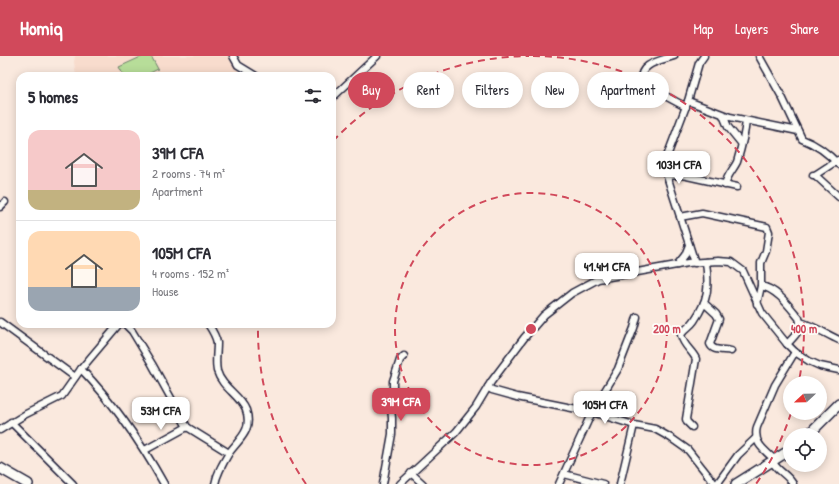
<!DOCTYPE html>
<meta charset="utf-8">
<style>
body{margin:0;font-family:"Patrick Hand",sans-serif;background:#f7f7f7;color:#2b2b33;height:100vh;display:flex;flex-direction:column;font-size:15px;white-space:nowrap}
*{box-sizing:border-box;margin:0}
p{font-size:13px;color:#7c7c81}
.icon{flex:none;width:22px;height:22px;fill:none;stroke:currentColor;stroke-width:2;stroke-linecap:round;stroke-linejoin:round}
.map{position:relative;flex:1;overflow:hidden}
.drawer{position:absolute;left:16px;top:16px;width:320px;height:256px;display:flex;flex-direction:column;background:#fff;border-radius:12px;box-shadow:0 2px 10px #0003}
.drawer>*{flex:none}
.guide{position:absolute;left:348px;top:16px;width:380px;height:36px;display:flex;gap:8px}
.needle{width:26px;rotate:248deg}
.fabs{position:absolute;left:783px;top:320px;display:grid;gap:8px}
.fabs a{display:grid;place-items:center;width:44px;height:44px;border-radius:50%;background:#fff;box-shadow:0 2px 10px #0003;font-size:20px}
.price{position:absolute;translate:-50% -34px;padding:0 9px;border-radius:8px;background:#fff;color:#222;font-size:13px;line-height:26px;filter:drop-shadow(0 1px 2px #0008)}
.price::after{content:'';position:absolute;left:50%;top:24px;width:12px;height:9px;margin-left:-6px;background:inherit;clip-path:polygon(0 0,100% 0,50% 100%)}
.price.active{background:#d1495b;color:#fff}
ul{padding:0;list-style:none}
li{display:flex;align-items:center;gap:12px;height:100px;padding:0 12px}
li+li{border-top:1px solid #e1e1e2}
li span{display:grid;place-items:center;flex:none;width:112px;height:80px;border-radius:12px;color:#555}
li>.icon{margin-inline-start:auto}
span .icon{width:48px;height:48px;fill:#fffc;stroke-width:1}
li b{font-size:17px}
h2{display:flex;justify-content:space-between;align-items:center;height:48px;padding:0 12px;font-size:17px}
.pill{padding:0 14px;border-radius:18px;background:#fff;box-shadow:0 2px 10px #0003;font-size:14px;line-height:36px}
.pill.active{background:#d1495b;color:#fff}
header{display:flex;align-items:center;gap:24px;box-sizing:border-box;height:56px;padding:0 20px;background:#d1495b;color:#fff}
header strong{font-size:19px}
nav{display:flex;gap:22px;margin-inline-start:auto;font-size:14px}
.map>svg:first-child{display:block}
</style>
<header>
<strong>Homiq</strong>
<nav><a>Map</a><a>Layers</a><a>Share</a></nav>
</header>
<div class="map">
<svg width="839" height="428" viewBox="0 0 839 428">
<rect width="100%" height="100%" fill="#fae9de"/>
<filter id="ink" filterUnits="userSpaceOnUse"><feTurbulence type="fractalNoise" baseFrequency=".025" numOctaves="2"/><feDisplacementMap in="SourceGraphic" scale="8" xChannelSelector="R" yChannelSelector="G"/><feConvolveMatrix kernelMatrix="1 2 1 2 8 2 1 2 1" color-interpolation-filters="sRGB"/></filter>
<g filter="url(#ink)">
<polygon fill="#f8dccd" points="75,0 229,0 241,20 76,20 74,6"/>
<polygon fill="#b7dd99" stroke="#6c806a" points="143,0 151,0 158,13 144,20 124,20 119,11"/>
<g fill="none" stroke-linecap="round" stroke-linejoin="round">
<defs>
<g id="minor">
<polyline points="233,0 238,9 256,20"/>
<path d="M674,0C660,5 639,7 641,26L644,29H652L658,36L686,51"/>
<polyline points="704,0 699,7 688,45 730,61 798,75"/>
<path d="M759,0L782,41L802,83C818,89 828,97 839,109"/>
<polyline points="332,42 377,0"/>
<polyline points="688,45 666,103 665,110 667,120 695,207"/>
<polyline points="723,59 728,71 741,87"/>
<polyline points="813,119 815,119 838,104"/>
<polyline points="815,119 839,141"/>
<polyline points="667,120 681,119 687,120 737,131"/>
<path d="M725,129C727,119 733,114 737,106C740,96 745,76 746,65"/>
<polyline points="0,151 5,146"/>
<polyline points="680,161 702,157 767,171 769,176 766,195 761,207 761,230 757,248"/>
<polyline points="677,209 685,199 689,189"/>
<path d="M761,230C777,233 789,250 799,262C803,273 794,281 787,288"/>
<path d="M704,247L716,258L719,263L710,288C713,296 724,293 731,295"/>
<polyline points="0,266 75,321"/>
<path d="M800,266C814,270 826,278 839,284"/>
<polyline points="125,268 132,275 152,308 187,371 229,397"/>
<path d="M208,268C212,274 216,280 217,287C217,297 215,306 217,315C222,332 240,339 246,354C253,375 239,383 229,397C223,407 217,417 215,428"/>
<path d="M81,313C115,348 140,385 164,428"/>
<polyline points="488,331 492,334 517,341 592,356 634,369 655,373 671,382 688,394 715,428"/>
<polyline points="11,366 73,428"/>
<path d="M692,371L687,366L686,363L696,303C692,294 684,291 681,279C684,273 690,271 694,265C709,243 709,231 706,206"/>
<polyline points="0,374 26,358 62,340 81,313 119,268"/>
<polyline points="145,394 187,371"/>
<path d="M775,404C764,394 753,387 757,371L775,329L795,296"/>
<path d="M772,405C778,416 786,417 793,428"/>
<polyline points="411,417 423,428"/>
<polyline points="564,418 603,428"/>
<polyline points="383,428 392,378 392,362 391,352 393,343 393,325 400,304 404,300"/>
<polyline points="400,428 456,376 476,351 491,326 524,282 544,259 572,237 598,223 688,207 718,205 731,206 743,215 762,257 787,288 795,296 809,305 820,310 839,314"/>
<polyline points="559,428 592,356 618,313 634,272 637,261"/>
<polyline points="620,428 634,369"/>
<polyline points="717,428 738,399 756,382"/>
</g>
<g id="highway">
<polyline points="808,379 839,348"/>
<polyline points="0,412 28,428"/>
<polyline points="736,428 790,394"/>
</g>
</defs>
<use href="#minor" stroke="#22223b" stroke-width="9"/>
<use href="#highway" stroke="#22223b" stroke-width="12"/>
<use href="#minor" stroke="#fdfcf7" stroke-width="6"/>
<use href="#highway" stroke="#fdfcf7" stroke-width="9"/>
</g>
</g>
<g fill="none" stroke="#d1495b" stroke-width="2" stroke-dasharray="7 5">
<circle cx="531" cy="273" r="136"/>
<path d="M791 357A273 273 0 0 1 756 428M306 428A273 273 0 0 1 258 268M333 85A273 273 0 0 1 529 0M533 0A273 273 0 0 1 799 325"/>
</g>
<circle cx="531" cy="273" r="6" fill="#d1495b" stroke="#fdfcf7" stroke-width="2"/>
<g font-size="12" text-anchor="middle" font-weight="bold" fill="#d1495b" stroke="#fdfcf7" stroke-width="3.5" stroke-linejoin="round" paint-order="stroke">
<text x="667" y="277">200 m</text>
<text x="804" y="277">400 m</text>
</g>
</svg>
<div class="fabs">
<a><svg class="needle" viewBox="-14 -14 28 28"><path d="M0-13l5 13h-10z" fill="#e53935"/><path d="M0 13l5-13h-10z" fill="#7c7c81"/></svg></a>
<a><svg class="icon" aria-label="locate" viewBox="0 0 24 24"><circle cx="12" cy="12" r="6"/><path d="M12 2v4M12 18v4M2 12h4M18 12h4"/></svg></a>
</div>
<b class="price" style="left:679px;top:129px">103M CFA</b>
<b class="price" style="left:607px;top:231px">41.4M CFA</b>
<b class="price active" style="left:401px;top:366px">39M CFA</b>
<b class="price" style="left:605px;top:369px">105M CFA</b>
<b class="price" style="left:161px;top:375px">53M CFA</b>
<div class="guide">
<a class="pill active">Buy</a>
<a class="pill">Rent</a>
<a class="pill">Filters</a>
<a class="pill">New</a>
<a class="pill">Apartment</a>
</div>
<section class="drawer">
<h2>5 homes<svg class="icon" aria-label="filters" viewBox="0 0 24 24"><path d="M4 7h16M4 17h16"/><circle cx="9" cy="7" r="2"/><circle cx="15" cy="17" r="2"/></svg></h2>
<ul>
<li><span style="background:linear-gradient(#f6c9c9 75%,#c2b280 0)"><svg class="icon" aria-label="home" viewBox="0 0 24 24"><path d="M3 11l9-7 9 7M6 9v11h12V9"/></svg></span><div><b>39M CFA</b><p>2 rooms · 74 m²</p><p>Apartment</p></div></li>
<li><span style="background:linear-gradient(#ffd9b3 70%,#9aa5b1 0)"><svg class="icon" aria-label="home" viewBox="0 0 24 24"><path d="M3 11l9-7 9 7M6 9v11h12V9"/></svg></span><div><b>105M CFA</b><p>4 rooms · 152 m²</p><p>House</p></div></li>
</ul>
</section>
</div>
